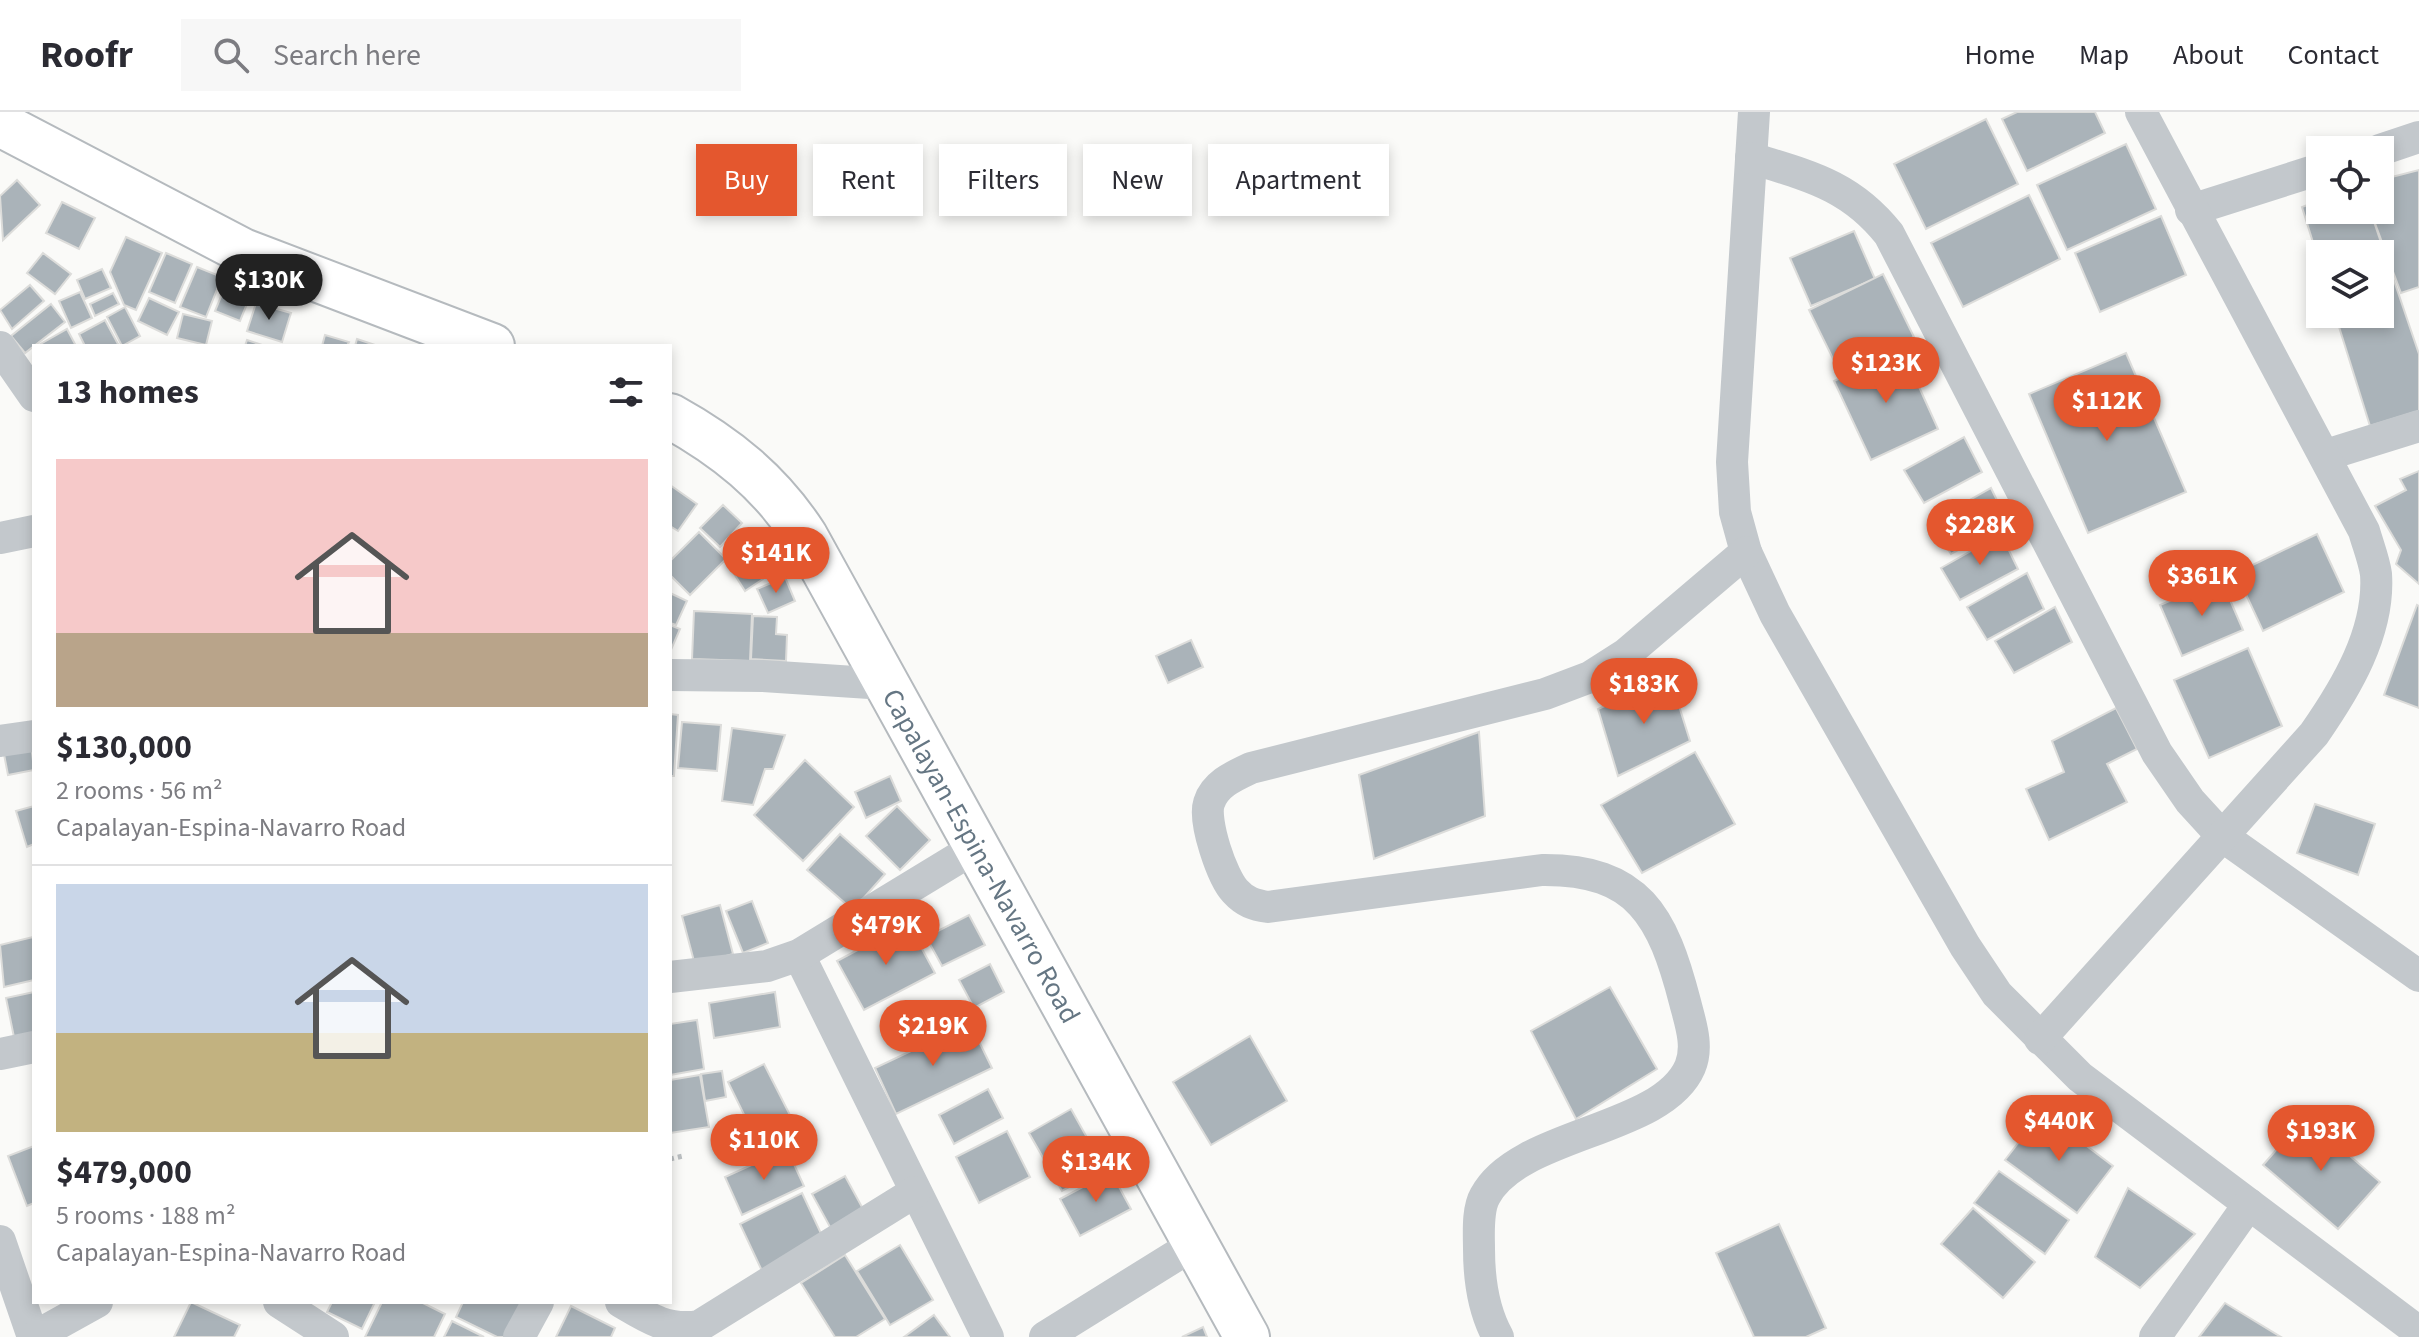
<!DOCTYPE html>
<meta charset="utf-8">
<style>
body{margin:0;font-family:"Source Sans 3",sans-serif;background:#f7f7f7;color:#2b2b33;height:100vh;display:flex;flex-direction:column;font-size:30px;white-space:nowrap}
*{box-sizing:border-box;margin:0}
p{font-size:26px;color:#7c7c81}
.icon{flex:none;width:44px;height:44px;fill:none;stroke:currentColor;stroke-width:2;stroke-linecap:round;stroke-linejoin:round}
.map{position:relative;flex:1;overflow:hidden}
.sheet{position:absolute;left:32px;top:232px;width:640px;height:960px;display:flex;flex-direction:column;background:#fff;border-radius:0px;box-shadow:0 4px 12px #0003}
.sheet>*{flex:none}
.top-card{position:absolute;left:696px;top:32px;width:760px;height:72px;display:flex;gap:16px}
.buttons{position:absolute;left:2306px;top:24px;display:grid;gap:16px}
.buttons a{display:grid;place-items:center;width:88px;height:88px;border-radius:0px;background:#fff;box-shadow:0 4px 12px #0003;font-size:40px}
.price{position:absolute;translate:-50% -68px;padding:0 18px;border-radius:28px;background:#e4572e;color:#fff;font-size:26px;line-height:52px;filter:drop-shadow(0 2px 4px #0008)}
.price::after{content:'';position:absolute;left:50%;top:48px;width:24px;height:18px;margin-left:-12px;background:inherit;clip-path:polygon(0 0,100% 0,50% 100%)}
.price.active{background:#222;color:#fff}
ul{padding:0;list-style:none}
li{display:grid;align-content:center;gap:16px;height:424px;padding:0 24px}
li+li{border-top:2px solid #e1e1e2}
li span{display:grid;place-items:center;height:248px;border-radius:0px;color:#555}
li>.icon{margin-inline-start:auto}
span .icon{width:144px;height:144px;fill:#fffc;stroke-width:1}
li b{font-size:34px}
h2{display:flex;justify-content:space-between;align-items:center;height:96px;padding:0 24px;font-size:34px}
.tag{padding:0 28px;border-radius:0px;background:#fff;box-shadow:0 4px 12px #0003;font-size:28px;line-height:72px}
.tag.active{background:#e4572e;color:#fff}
header{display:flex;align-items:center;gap:48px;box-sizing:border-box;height:112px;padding:0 40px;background:#fff;border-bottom:2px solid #e1e1e2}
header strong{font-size:38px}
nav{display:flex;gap:44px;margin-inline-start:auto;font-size:28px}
.search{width:560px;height:72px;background:#f7f7f7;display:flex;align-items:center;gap:20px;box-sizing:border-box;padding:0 28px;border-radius:0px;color:#7c7c81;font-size:30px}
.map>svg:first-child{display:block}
</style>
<header>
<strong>Roofr</strong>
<div class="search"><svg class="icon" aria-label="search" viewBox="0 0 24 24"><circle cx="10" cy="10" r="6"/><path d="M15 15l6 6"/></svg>Search here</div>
<nav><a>Home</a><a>Map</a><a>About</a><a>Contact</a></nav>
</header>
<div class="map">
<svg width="2419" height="1225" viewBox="0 0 2419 1225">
<rect width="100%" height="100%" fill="#fafaf8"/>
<g fill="#aab3b9" stroke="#dcdcda" stroke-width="2">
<polygon points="2017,0 2095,0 2105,21 2027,59 2002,7"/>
<polygon points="1986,7 2018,72 1926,117 1894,52"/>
<polygon points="2126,32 2156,97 2067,138 2037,73"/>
<polygon points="2419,58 2419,175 2401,181 2370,98 2380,98 2380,68"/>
<polygon points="17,68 40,93 3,128 0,84"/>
<polygon points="2029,83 2060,147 1963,195 1931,131"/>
<polygon points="2320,88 2320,98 2370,98 2419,242 2419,299 2370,314 2335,202 2380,202 2380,142 2320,142 2320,153 2302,95"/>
<polygon points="62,90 95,106 79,137 46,121"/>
<polygon points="2161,104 2186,163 2100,200 2075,141"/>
<polygon points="1854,119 1875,167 1811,194 1790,146"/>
<polygon points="126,125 162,141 136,198 124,193 110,160"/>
<polygon points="43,141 71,162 55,182 27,161"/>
<polygon points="166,141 192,152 175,191 149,180"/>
<polygon points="197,155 222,165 206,205 180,195"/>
<polygon points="102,157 111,176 85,187 77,168"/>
<polygon points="1883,162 1914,225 1840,261 1809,198"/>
<polygon points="30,173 44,189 12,217 0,198"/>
<polygon points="224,177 249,187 240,209 215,199"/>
<polygon points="80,180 92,206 71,216 59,189"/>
<polygon points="113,181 119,192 95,204 90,192"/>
<polygon points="149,186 179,200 167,223 138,209"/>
<polygon points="256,191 291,201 282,230 247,219"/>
<polygon points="51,192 65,210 25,241 11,224"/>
<polygon points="125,195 140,224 122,234 107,205"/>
<polygon points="183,202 212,209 206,233 177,226"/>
<polygon points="105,208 119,234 85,234 79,222"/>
<polygon points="67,217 76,234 37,234"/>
<polygon points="325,223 349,230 347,234 322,234"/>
<polygon points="357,227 378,234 355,234"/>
<polygon points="247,228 265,234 245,234"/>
<polygon points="1902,237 1938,317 1871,348 1834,269"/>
<polygon points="2126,241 2186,380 2088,421 2029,282"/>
<polygon points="1964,325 1982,360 1924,391 1904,358"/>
<polygon points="2419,359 2419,472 2396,452 2401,438 2375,394 2406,378 2400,367"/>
<polygon points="670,373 697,392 678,419 670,414"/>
<polygon points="1991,376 2008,411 1951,442 1931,410"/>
<polygon points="723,393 742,411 720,435 700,416"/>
<polygon points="699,420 726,447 690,483 670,463 670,449"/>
<polygon points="2001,422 2018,457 1960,488 1941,456"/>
<polygon points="2317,422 2344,480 2263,519 2236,461"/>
<polygon points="764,438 778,457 745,479 733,460"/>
<polygon points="2027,461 2044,497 1987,528 1967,495"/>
<polygon points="785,465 795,489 768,501 757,477"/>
<polygon points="2221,467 2243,518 2182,544 2160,493"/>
<polygon points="670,481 687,489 676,513 670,511"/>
<polygon points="2417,493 2419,494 2419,596 2384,583"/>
<polygon points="2055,495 2072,530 2014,561 1995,529"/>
<polygon points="694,499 752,502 750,549 692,547"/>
<polygon points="753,504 777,505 776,522 787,523 786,549 751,547"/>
<polygon points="670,513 680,517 670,540"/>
<polygon points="1191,528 1203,555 1168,571 1156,544"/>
<polygon points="2248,536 2282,614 2209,646 2174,568"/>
<polygon points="1670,565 1690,629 1618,664 1598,597"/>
<polygon points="2116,596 2137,637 2107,652 2127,690 2049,728 2026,677 2064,660 2052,629"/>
<polygon points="670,602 678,603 674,664 670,664"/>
<polygon points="682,610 721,613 717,659 678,656"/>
<polygon points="732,616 785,623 773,657 765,657 753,693 722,689"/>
<polygon points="1479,620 1485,704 1374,747 1359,663"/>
<polygon points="31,631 34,658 8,663 3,637"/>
<polygon points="1695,640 1735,712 1642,761 1601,693"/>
<polygon points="805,648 854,695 803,749 754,703"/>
<polygon points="890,664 901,689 866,706 855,680"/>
<polygon points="2315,692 2375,712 2358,763 2297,741"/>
<polygon points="34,694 34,732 27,735 16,699"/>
<polygon points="897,694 930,728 900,758 866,724"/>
<polygon points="840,722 885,762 853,798 807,758"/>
<polygon points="752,789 768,831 743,841 726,799"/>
<polygon points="720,793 733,842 695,853 682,804"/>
<polygon points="969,803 985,833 942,854 926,825"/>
<polygon points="908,811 935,861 864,898 837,849"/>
<polygon points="33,825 34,868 4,875 0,833"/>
<polygon points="990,852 1004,880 974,896 959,868"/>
<polygon points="1610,875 1657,957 1576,1007 1531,919"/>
<polygon points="34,880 34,931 16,935 6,886"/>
<polygon points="775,880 780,915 714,926 709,891"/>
<polygon points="697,908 704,957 670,963 670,912"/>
<polygon points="970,911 992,956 896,1002 875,956"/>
<polygon points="1250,924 1287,989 1211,1033 1173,970"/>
<polygon points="764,952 793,1009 756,1027 728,970"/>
<polygon points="722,959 726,985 705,989 701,962"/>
<polygon points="700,963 709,1015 670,1021 670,968"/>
<polygon points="988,977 1003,1006 954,1032 939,1003"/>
<polygon points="1071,997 1104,1056 1062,1079 1029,1021"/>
<polygon points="2042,1000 2113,1054 2077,1101 2005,1048"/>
<polygon points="2305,1005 2380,1070 2338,1117 2263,1053"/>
<polygon points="1007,1019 1030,1065 979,1091 956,1045"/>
<polygon points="34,1034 34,1091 27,1094 8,1044"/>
<polygon points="787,1037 804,1074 742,1103 725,1065"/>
<polygon points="1999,1059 2069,1108 2045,1142 1974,1091"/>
<polygon points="1111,1060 1131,1097 1080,1124 1060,1087"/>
<polygon points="845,1064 868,1106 835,1124 812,1082"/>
<polygon points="2128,1076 2195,1122 2140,1176 2095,1145"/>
<polygon points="802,1081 825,1130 763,1161 740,1112"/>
<polygon points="1973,1096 2035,1150 2003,1186 1941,1132"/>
<polygon points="1779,1112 1826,1216 1806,1225 1754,1225 1716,1141"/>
<polygon points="900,1133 933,1188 890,1213 857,1159"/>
<polygon points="845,1143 885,1207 856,1225 835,1225 801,1171"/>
<polygon points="191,1190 240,1213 234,1225 174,1225"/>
<polygon points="332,1190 375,1190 362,1217 327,1200"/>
<polygon points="382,1190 421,1190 445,1202 434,1225 365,1225"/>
<polygon points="463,1190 528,1190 511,1225 497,1225 456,1205"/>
<polygon points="2225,1191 2281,1225 2199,1225"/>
<polygon points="571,1194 615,1216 611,1225 556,1225"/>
<polygon points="934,1203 950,1225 904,1225"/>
<polygon points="452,1209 484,1225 444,1225"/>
<polygon points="1203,1215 1207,1225 1182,1225"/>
</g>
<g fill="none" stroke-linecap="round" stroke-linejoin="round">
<defs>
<g id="primary">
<polyline points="0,12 243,139 492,234"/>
<path d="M670,304C726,335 770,370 805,424L1247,1225"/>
</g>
</defs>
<use href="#primary" stroke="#b5babe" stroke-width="48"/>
<polyline stroke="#bbbfc2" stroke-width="5" stroke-dasharray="4 4" stroke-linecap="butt" points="670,1047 683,1044"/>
<g stroke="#c3c8cc" stroke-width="32">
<polyline points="1754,0 1732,350 1735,400 1746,440 1775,502 1965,834 1997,882 2080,965 2419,1220"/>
<polyline points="2380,38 2419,25"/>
<path d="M1751,46C1809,64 1850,73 1889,122L2157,641L2190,689L2222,724L2419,864"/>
<polyline points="2191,98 2320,57"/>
<polyline points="0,235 34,284"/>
<polyline points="2326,343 2419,314"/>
<polyline points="0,426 34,419"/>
<polyline points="670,563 763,564 885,572"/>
<polyline points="0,629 34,624"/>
<polyline points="799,843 988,1225"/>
<polyline points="670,865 767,854 799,843 978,734"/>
<path d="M2040,927L2314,622C2346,576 2380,520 2376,462C2374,448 2368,433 2364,419L2141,0"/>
<polyline points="0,942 34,935"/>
<polyline points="0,1129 33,1225"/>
<polyline points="279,1190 333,1225"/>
<path d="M621,1190C648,1206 667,1219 699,1214L915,1080"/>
<polyline points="34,1225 97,1190"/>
<polyline points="519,1225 538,1190"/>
<polyline points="1045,1225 1193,1133"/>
<path d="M1498,1225C1483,1198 1479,1168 1479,1137C1479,1122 1477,1098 1485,1084C1519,1020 1662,1020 1690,955C1699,934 1690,910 1685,890C1663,805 1639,757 1542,758L1268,795C1254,793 1245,790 1235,779C1222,765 1203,709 1209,691C1215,672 1234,664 1251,656L1545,582L1590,565L1626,542L1746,440"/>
<polyline points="2155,1225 2249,1092"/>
</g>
<use href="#primary" stroke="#fff" stroke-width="44"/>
</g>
<g text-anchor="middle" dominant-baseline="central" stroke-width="8" stroke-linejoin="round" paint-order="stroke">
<g font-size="28" fill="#657683" stroke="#fff">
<text transform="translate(981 744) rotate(61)">Capalayan-Espina-Navarro Road</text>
</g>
</g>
</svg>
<div class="buttons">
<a><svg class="icon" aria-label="locate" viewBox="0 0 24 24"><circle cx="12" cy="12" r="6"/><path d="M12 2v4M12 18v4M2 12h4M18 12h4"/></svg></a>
<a><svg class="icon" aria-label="layers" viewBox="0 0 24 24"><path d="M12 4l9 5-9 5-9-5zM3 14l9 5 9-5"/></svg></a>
</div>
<b class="price active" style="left:269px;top:210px">$130K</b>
<b class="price" style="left:1886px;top:293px">$123K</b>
<b class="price" style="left:2107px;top:331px">$112K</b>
<b class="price" style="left:1980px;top:455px">$228K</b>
<b class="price" style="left:776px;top:483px">$141K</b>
<b class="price" style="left:2202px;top:506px">$361K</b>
<b class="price" style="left:1644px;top:614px">$183K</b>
<b class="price" style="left:886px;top:855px">$479K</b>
<b class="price" style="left:933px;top:956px">$219K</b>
<b class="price" style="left:2059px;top:1051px">$440K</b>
<b class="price" style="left:2321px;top:1061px">$193K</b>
<b class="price" style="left:764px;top:1070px">$110K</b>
<b class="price" style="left:1096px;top:1092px">$134K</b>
<div class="top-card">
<a class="tag active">Buy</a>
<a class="tag">Rent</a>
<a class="tag">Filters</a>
<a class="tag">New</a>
<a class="tag">Apartment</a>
</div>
<section class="sheet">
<h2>13 homes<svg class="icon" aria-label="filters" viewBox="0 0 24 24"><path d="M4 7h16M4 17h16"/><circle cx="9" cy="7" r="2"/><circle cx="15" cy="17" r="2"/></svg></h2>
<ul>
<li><span style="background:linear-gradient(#f6c9c9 70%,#b9a48a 0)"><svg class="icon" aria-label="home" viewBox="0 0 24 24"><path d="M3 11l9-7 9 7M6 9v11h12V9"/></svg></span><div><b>$130,000</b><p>2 rooms · 56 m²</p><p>Capalayan-Espina-Navarro Road</p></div></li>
<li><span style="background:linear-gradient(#c9d6e8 60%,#c2b280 0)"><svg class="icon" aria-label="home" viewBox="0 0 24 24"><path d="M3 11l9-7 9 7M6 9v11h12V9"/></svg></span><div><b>$479,000</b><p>5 rooms · 188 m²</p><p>Capalayan-Espina-Navarro Road</p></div></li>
</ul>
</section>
</div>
